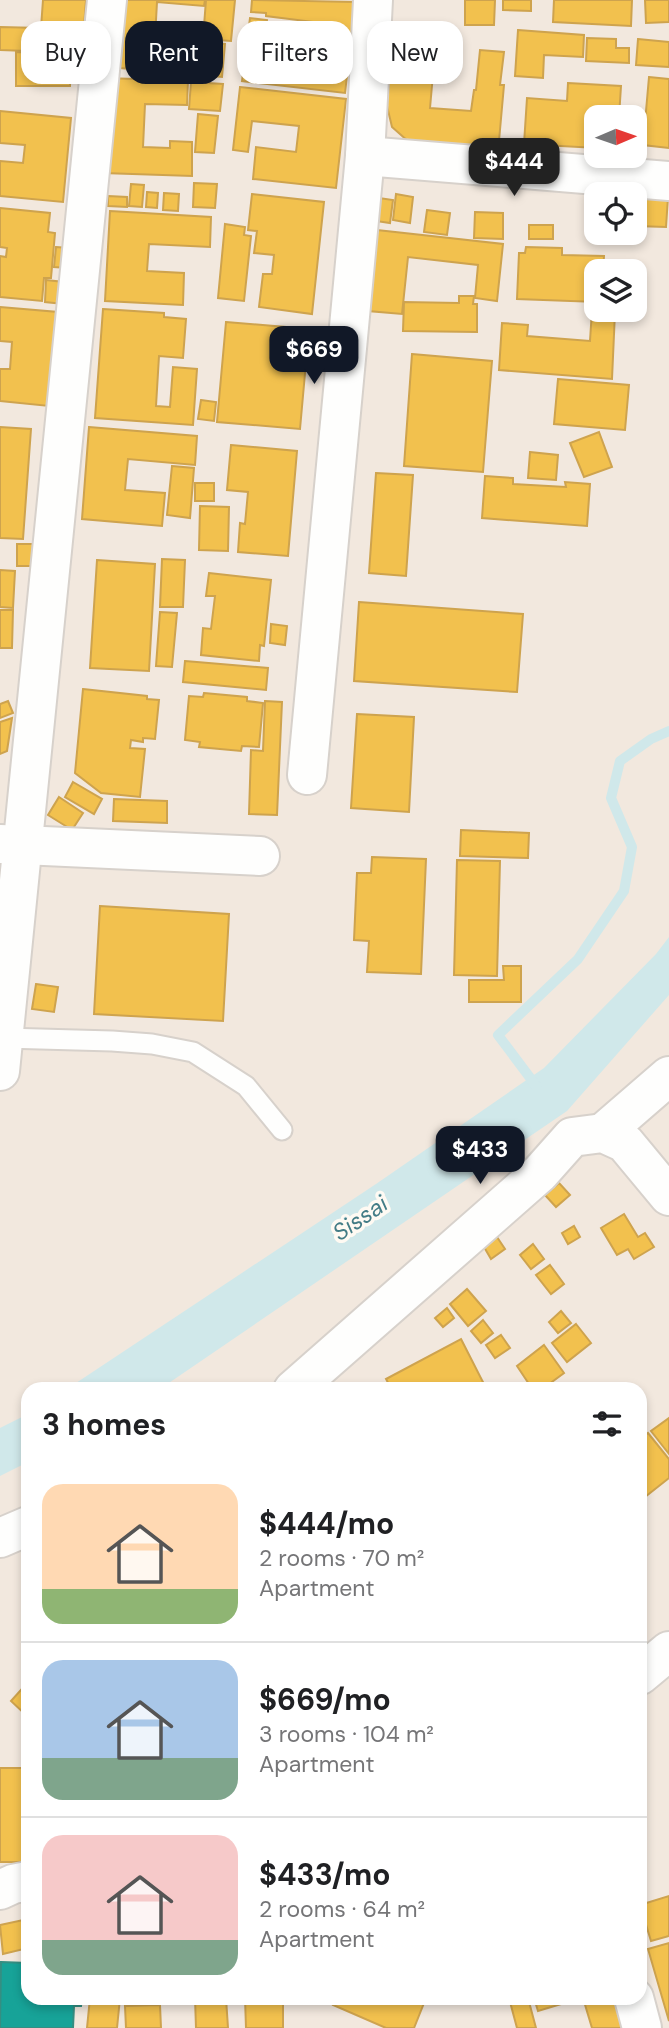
<!DOCTYPE html>
<meta charset="utf-8">
<style>
body{margin:0;font-family:"DM Sans",sans-serif;background:#f6f6f6;color:#202124;height:100vh;display:flex;flex-direction:column;font-size:26px;white-space:nowrap}
*{box-sizing:border-box;margin:0}
p{font-size:23px;color:#757577}
.icon{flex:none;width:38px;height:38px;fill:none;stroke:currentColor;stroke-width:2;stroke-linecap:round;stroke-linejoin:round}
.map{position:relative;flex:1;overflow:hidden}
.side{position:absolute;left:21px;top:1382px;width:626px;height:623px;display:flex;flex-direction:column;background:#fff;border-radius:21px;box-shadow:0 4px 10px #0003}
.side>*{flex:none}
.hud{position:absolute;left:21px;top:21px;width:628px;height:63px;display:flex;gap:14px}
.needle{width:46px;rotate:88deg}
.buttons{position:absolute;left:584px;top:105px;display:grid;gap:14px}
.buttons a{display:grid;place-items:center;width:63px;height:63px;border-radius:14px;background:#fff;box-shadow:0 4px 10px #0003;font-size:35px}
.price{position:absolute;translate:-50% -60px;padding:0 16px;border-radius:14px;background:#111827;color:#fff;font-size:23px;line-height:46px;filter:drop-shadow(0 2px 4px #0008)}
.price::after{content:'';position:absolute;left:50%;top:42px;width:21px;height:16px;margin-left:-10px;background:inherit;clip-path:polygon(0 0,100% 0,50% 100%)}
.price.current{background:#222;color:#fff}
ul{padding:0;list-style:none}
li{display:flex;align-items:center;gap:21px;height:175px;padding:0 21px}
li+li{border-top:2px solid #e0e0e0}
li span{display:grid;place-items:center;flex:none;width:196px;height:140px;border-radius:21px;color:#555}
li>.icon{margin-inline-start:auto}
span .icon{width:84px;height:84px;fill:#fffc;stroke-width:1}
li b{font-size:30px}
h2{display:flex;justify-content:space-between;align-items:center;height:84px;padding:0 21px;font-size:30px}
.tag{padding:0 24px;border-radius:21px;background:#fff;box-shadow:0 4px 10px #0003;font-size:24px;line-height:63px}
.tag.current{background:#111827;color:#fff}
.map>svg:first-child{display:block}
</style>
<div class="map">
<svg width="669" height="2028" viewBox="0 0 669 2028">
<rect width="100%" height="100%" fill="#f9f5f0"/>
<path fill="#f2e8de" fill-rule="evenodd" d="M0,0H669V2028H0ZM597,117H635V156H597ZM597,194H635V233H597ZM597,271H635V310H597ZM28,1390H640V1998H28Z"/>
<g fill="#d0e8ea">
<polygon points="669,937 669,995 567,1111 160,1389 67,1389 376,1184 544,1068 656,954"/>
<polygon points="28,1414 28,1462 0,1476 0,1428"/>
</g>
<g fill="#f2c14e" stroke="#cea34e" stroke-width="2">
<polygon points="43,0 86,0 82,53 0,50 0,27 41,28"/>
<polygon points="125,0 205,0 204,6 157,2 155,38 225,44 222,77 120,68"/>
<polygon points="206,0 235,0 231,41 203,39"/>
<polygon points="252,0 356,2 345,93 242,81 250,18 267,20 264,42 311,48 314,22 266,16 266,13 251,12"/>
<polygon points="465,0 495,0 494,25 465,25"/>
<polygon points="503,0 531,0 531,11 503,10"/>
<polygon points="554,0 632,0 631,26 553,22"/>
<polygon points="645,0 669,0 669,22 646,23"/>
<polygon points="518,30 584,35 583,57 544,55 543,78 515,76"/>
<polygon points="393,37 458,43 455,76 433,74 430,108 471,111 474,90 476,90 480,50 504,52 500,85 504,85 498,152 409,142 392,127 387,106"/>
<polygon points="587,38 616,39 616,48 629,48 629,63 586,61"/>
<polygon points="638,39 669,42 669,67 636,65"/>
<polygon points="16,52 71,53 70,86 16,86"/>
<polygon points="649,77 669,79 669,148 643,145"/>
<polygon points="107,78 188,81 187,105 145,104 143,147 170,148 170,141 192,142 192,176 103,173"/>
<polygon points="191,82 223,84 220,111 189,109"/>
<polygon points="568,83 621,86 619,117 597,117 597,148 524,144 527,98 567,101"/>
<polygon points="240,87 346,99 336,188 253,179 256,147 296,152 299,126 252,121 248,152 233,150"/>
<polygon points="0,111 71,118 63,202 0,196 0,161 23,163 25,145 0,143"/>
<polygon points="198,114 218,116 214,153 195,152"/>
<polygon points="194,183 217,184 215,208 193,207"/>
<polygon points="131,184 144,185 142,207 129,206"/>
<polygon points="147,192 158,193 157,208 146,207"/>
<polygon points="164,193 179,194 178,211 163,210"/>
<polygon points="252,194 324,202 312,314 259,307 263,274 272,274 274,255 254,253 257,231 248,230"/>
<polygon points="396,194 413,197 410,223 393,220"/>
<polygon points="635,195 668,197 666,227 635,226"/>
<polygon points="108,196 127,197 127,207 108,206"/>
<polygon points="379,198 393,200 390,223 376,221"/>
<polygon points="0,208 50,213 48,232 55,233 51,278 44,278 42,301 0,297 0,256 6,257 7,248 0,247"/>
<polygon points="427,210 450,213 447,235 424,232"/>
<polygon points="110,211 211,217 210,247 149,244 147,271 184,273 183,305 105,301"/>
<polygon points="475,212 503,213 503,239 474,238"/>
<polygon points="225,224 245,227 244,235 251,236 244,301 218,298"/>
<rect x="529" y="225" width="24" height="14"/>
<polygon points="377,230 503,244 497,301 475,298 478,265 408,257 402,314 368,311"/>
<polygon points="56,247 69,248 67,268 54,267"/>
<polygon points="526,247 562,248 562,255 604,256 603,271 597,271 597,302 517,299 519,253 525,253"/>
<polygon points="46,280 64,282 63,304 45,302"/>
<polygon points="459,296 474,296 473,304 477,304 477,332 403,331 404,302 459,303"/>
<polygon points="0,307 58,312 49,406 0,401 0,369 10,369 12,342 0,341"/>
<polygon points="103,309 164,313 164,317 186,319 183,358 159,356 156,406 170,407 173,367 197,369 193,425 95,418"/>
<polygon points="592,310 615,312 612,379 499,370 502,323 528,325 527,336 590,341"/>
<polygon points="226,322 309,329 300,429 217,422"/>
<polygon points="412,354 492,361 483,472 404,466"/>
<polygon points="558,379 629,385 625,430 554,424"/>
<polygon points="201,400 216,402 214,421 198,419"/>
<polygon points="0,427 31,429 23,539 0,538"/>
<polygon points="89,427 197,436 195,465 128,459 125,490 165,493 162,526 82,519"/>
<polygon points="599,432 612,467 584,477 570,443"/>
<polygon points="231,445 297,451 288,556 238,552 240,523 245,524 248,492 227,490"/>
<polygon points="530,452 558,455 556,480 528,478"/>
<polygon points="172,466 194,468 190,518 167,515"/>
<polygon points="376,473 413,475 406,576 369,573"/>
<polygon points="485,476 513,478 513,484 566,487 565,482 590,484 587,526 482,518"/>
<rect x="195" y="483" width="19" height="18"/>
<polygon points="200,506 229,507 228,551 199,550"/>
<rect x="17" y="544" width="20" height="22"/>
<polygon points="162,559 185,560 183,607 160,607"/>
<polygon points="97,560 155,564 149,671 90,668"/>
<polygon points="0,570 15,571 13,608 0,607"/>
<polygon points="209,573 271,580 264,646 260,645 259,661 201,655 203,628 211,629 215,596 206,596"/>
<polygon points="359,602 523,614 517,692 354,681"/>
<polygon points="0,610 13,610 12,648 0,648"/>
<polygon points="160,612 177,613 172,667 156,666"/>
<polygon points="271,624 287,626 285,645 270,643"/>
<polygon points="185,661 268,668 266,690 183,682"/>
<polygon points="83,689 147,696 147,699 159,700 155,739 143,738 143,742 131,740 130,748 145,749 140,797 101,793 75,773"/>
<polygon points="204,693 247,697 247,701 263,703 259,747 242,746 241,751 199,747 200,742 185,740 189,696 203,697"/>
<polygon points="8,701 13,713 0,718 0,704"/>
<polygon points="265,701 282,702 277,815 249,814 251,750 263,751"/>
<polygon points="357,714 414,717 409,812 351,808"/>
<polygon points="12,718 7,751 0,754 0,722"/>
<polygon points="73,782 102,799 94,814 65,797"/>
<polygon points="59,797 83,813 72,830 48,815"/>
<polygon points="114,799 167,801 167,823 113,821"/>
<polygon points="461,830 529,833 528,858 460,856"/>
<polygon points="372,857 426,859 421,974 367,972 369,941 354,940 357,873 371,873"/>
<polygon points="457,860 500,861 497,976 454,975"/>
<polygon points="100,906 229,914 223,1021 94,1014"/>
<polygon points="503,966 521,966 521,1002 469,1002 469,980 504,980"/>
<polygon points="36,984 58,987 54,1012 32,1009"/>
<polygon points="559,1183 570,1195 556,1207 545,1195"/>
<polygon points="624,1214 638,1237 645,1233 654,1247 634,1259 628,1249 617,1255 601,1228"/>
<polygon points="574,1226 580,1237 568,1244 562,1233"/>
<polygon points="497,1237 505,1249 491,1259 484,1247"/>
<polygon points="533,1244 544,1259 531,1269 520,1255"/>
<polygon points="550,1265 564,1284 551,1294 536,1275"/>
<polygon points="467,1289 486,1311 468,1326 450,1304"/>
<polygon points="447,1308 454,1318 443,1327 435,1318"/>
<polygon points="561,1311 571,1323 558,1333 549,1322"/>
<polygon points="483,1320 493,1333 481,1343 471,1331"/>
<polygon points="576,1324 591,1343 567,1362 552,1343"/>
<polygon points="501,1335 510,1348 495,1358 486,1345"/>
<polygon points="461,1339 487,1390 392,1390 386,1379"/>
<polygon points="544,1345 564,1373 541,1390 533,1390 517,1366"/>
<polygon points="669,1418 669,1454 651,1431"/>
<polygon points="648,1433 669,1459 669,1478 640,1501 640,1439"/>
<polygon points="28,1682 28,1717 11,1701"/>
<rect x="0" y="1768" width="28" height="94"/>
<polygon points="669,1896 669,1936 651,1941 640,1905"/>
<polygon points="28,1919 28,1948 3,1954 0,1925"/>
<polygon points="669,1943 669,2021 648,1949"/>
<polygon points="90,1998 120,1998 117,2028 87,2028"/>
<polygon points="195,1998 226,1998 228,2028 196,2028"/>
<polygon points="245,1998 283,1998 283,2028 246,2028"/>
<polygon points="336,1998 426,1998 414,2028 386,2028 333,2005"/>
<polygon points="509,1998 528,1998 536,2028 517,2028"/>
<polygon points="534,1998 581,1998 538,2011"/>
<polygon points="583,1998 619,1998 628,2028 592,2028"/>
<polygon points="160,2005 161,2028 126,2028 125,2006"/>
</g>
<polygon fill="#17a398" stroke="#358e82" stroke-width="2" points="1,1962 28,1963 28,1998 82,1998 81,2006 74,2006 73,2028 0,2028"/>
<g fill="none" stroke-linecap="round" stroke-linejoin="round">
<polyline stroke="#d0e8ea" stroke-width="10" points="537,1087 498,1035 578,959 624,891 632,847 611,798 620,761 651,739 669,731"/>
<defs>
<polyline id="lane" points="4,1038 112,1041 152,1044 193,1052 246,1086 282,1130"/>
<g id="street">
<polyline points="365,156 669,181"/>
<polyline points="307,775 365,156 373,0"/>
<polyline points="0,844 260,856"/>
<polyline points="0,1071 107,0"/>
<polyline points="603,1133 669,1076"/>
<polyline points="293,1390 540,1173 572,1137 603,1133 625,1143 669,1196"/>
<polyline points="0,1538 28,1526"/>
<polyline points="640,1675 669,1651"/>
<polyline points="0,1890 13,1884 28,1881"/>
<polyline points="634,1998 642,2028"/>
</g>
</defs>
<use href="#lane" stroke="#d7d1cb" stroke-width="23"/>
<use href="#street" stroke="#d7d1cb" stroke-width="42"/>
<use href="#lane" stroke="#fefefd" stroke-width="19"/>
<use href="#street" stroke="#fefefd" stroke-width="38"/>
</g>
<g text-anchor="middle" dominant-baseline="central" stroke-width="7" stroke-linejoin="round" paint-order="stroke">
<g font-size="23" font-style="italic" fill="#437c86" stroke="#fffaf3">
<text transform="translate(360 1218) rotate(-34)">Sissai</text>
</g>
</g>
</svg>
<div class="buttons">
<a><svg class="needle" viewBox="-14 -14 28 28"><path d="M0-13l5 13h-10z" fill="#e53935"/><path d="M0 13l5-13h-10z" fill="#757577"/></svg></a>
<a><svg class="icon" aria-label="locate" viewBox="0 0 24 24"><circle cx="12" cy="12" r="6"/><path d="M12 2v4M12 18v4M2 12h4M18 12h4"/></svg></a>
<a><svg class="icon" aria-label="layers" viewBox="0 0 24 24"><path d="M12 4l9 5-9 5-9-5zM3 14l9 5 9-5"/></svg></a>
</div>
<b class="price current" style="left:514px;top:198px">$444</b>
<b class="price" style="left:314px;top:386px">$669</b>
<b class="price" style="left:480px;top:1186px">$433</b>
<div class="hud">
<a class="tag">Buy</a>
<a class="tag current">Rent</a>
<a class="tag">Filters</a>
<a class="tag">New</a>
</div>
<section class="side">
<h2>3 homes<svg class="icon" aria-label="filters" viewBox="0 0 24 24"><path d="M4 7h16M4 17h16"/><circle cx="9" cy="7" r="2"/><circle cx="15" cy="17" r="2"/></svg></h2>
<ul>
<li><span style="background:linear-gradient(#ffd9b3 75%,#8fb573 0)"><svg class="icon" aria-label="home" viewBox="0 0 24 24"><path d="M3 11l9-7 9 7M6 9v11h12V9"/></svg></span><div><b>$444/mo</b><p>2 rooms · 70 m²</p><p>Apartment</p></div></li>
<li><span style="background:linear-gradient(#a9c7e8 70%,#7fa58c 0)"><svg class="icon" aria-label="home" viewBox="0 0 24 24"><path d="M3 11l9-7 9 7M6 9v11h12V9"/></svg></span><div><b>$669/mo</b><p>3 rooms · 104 m²</p><p>Apartment</p></div></li>
<li><span style="background:linear-gradient(#f6c9c9 75%,#7fa58c 0)"><svg class="icon" aria-label="home" viewBox="0 0 24 24"><path d="M3 11l9-7 9 7M6 9v11h12V9"/></svg></span><div><b>$433/mo</b><p>2 rooms · 64 m²</p><p>Apartment</p></div></li>
</ul>
</section>
</div>
